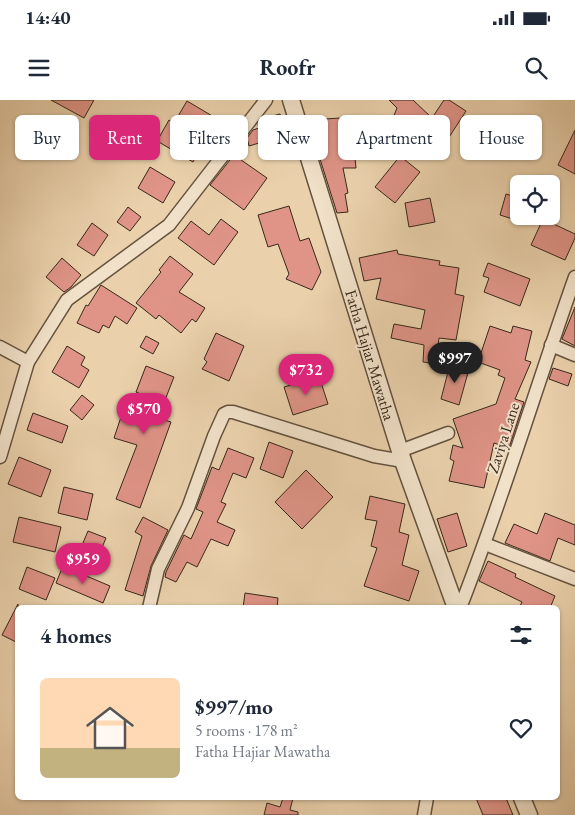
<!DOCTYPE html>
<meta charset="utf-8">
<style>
body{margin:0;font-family:"EB Garamond",serif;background:#f2f2f3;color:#1f2937;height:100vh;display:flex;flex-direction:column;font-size:19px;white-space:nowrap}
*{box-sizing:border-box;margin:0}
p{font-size:16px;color:#747a83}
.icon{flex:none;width:28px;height:28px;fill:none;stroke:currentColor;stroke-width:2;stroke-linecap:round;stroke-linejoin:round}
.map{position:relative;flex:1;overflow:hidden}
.side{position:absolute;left:15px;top:505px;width:545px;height:195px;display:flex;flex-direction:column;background:#fff;border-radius:8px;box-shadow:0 1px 4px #0004}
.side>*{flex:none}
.hud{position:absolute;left:15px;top:15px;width:545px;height:45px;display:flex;gap:10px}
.tools{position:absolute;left:510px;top:75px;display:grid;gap:10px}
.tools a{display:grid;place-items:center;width:50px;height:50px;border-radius:8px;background:#fff;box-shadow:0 1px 4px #0004;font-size:25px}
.price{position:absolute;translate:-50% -42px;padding:0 11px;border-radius:18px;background:#db2777;color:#fff;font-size:16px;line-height:32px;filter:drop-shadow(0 1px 2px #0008)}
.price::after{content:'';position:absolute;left:50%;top:30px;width:15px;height:11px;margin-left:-8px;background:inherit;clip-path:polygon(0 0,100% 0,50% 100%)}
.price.selected{background:#222;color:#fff}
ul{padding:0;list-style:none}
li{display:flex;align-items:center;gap:15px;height:125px;padding:0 25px}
li span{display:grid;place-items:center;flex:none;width:140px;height:100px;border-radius:8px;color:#555}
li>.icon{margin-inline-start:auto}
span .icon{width:60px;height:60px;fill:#fffc;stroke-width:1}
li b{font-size:21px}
h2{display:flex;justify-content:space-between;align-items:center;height:60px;padding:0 25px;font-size:21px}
.chip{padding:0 18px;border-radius:8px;background:#fff;box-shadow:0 1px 4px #0004;font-size:18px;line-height:45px}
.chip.selected{background:#db2777;color:#fff}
.status{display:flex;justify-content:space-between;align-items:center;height:35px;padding:0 25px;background:#fff;direction:ltr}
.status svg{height:14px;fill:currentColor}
header{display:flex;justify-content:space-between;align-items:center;height:65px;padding:0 25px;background:#fff;font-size:22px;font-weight:700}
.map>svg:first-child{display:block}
</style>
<div class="status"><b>14:40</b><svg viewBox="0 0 49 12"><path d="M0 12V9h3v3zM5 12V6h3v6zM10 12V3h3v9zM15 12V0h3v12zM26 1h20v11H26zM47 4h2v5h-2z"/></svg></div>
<header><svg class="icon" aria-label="menu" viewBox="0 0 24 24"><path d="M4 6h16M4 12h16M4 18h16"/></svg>Roofr<svg class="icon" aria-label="search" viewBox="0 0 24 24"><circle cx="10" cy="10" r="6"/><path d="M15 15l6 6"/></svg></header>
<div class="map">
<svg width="575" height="715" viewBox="0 0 575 715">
<rect width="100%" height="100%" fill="#ead1ac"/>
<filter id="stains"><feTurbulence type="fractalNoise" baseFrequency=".004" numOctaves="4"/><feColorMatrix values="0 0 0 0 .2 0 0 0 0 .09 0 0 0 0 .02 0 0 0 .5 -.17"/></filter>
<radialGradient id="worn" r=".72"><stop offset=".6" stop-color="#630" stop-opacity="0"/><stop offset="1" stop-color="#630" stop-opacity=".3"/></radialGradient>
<g fill="#df9487" stroke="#372819">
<polygon points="51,0 94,0 84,18"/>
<polygon points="389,0 413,0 432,18 444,0 449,0 466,11 442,48 406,24 400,39 387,33 397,8"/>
<polygon points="187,1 214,17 201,39 204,41 193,62 157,41 169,20 174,23"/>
<polygon points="280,14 289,48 263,55 259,43 249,46 247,38 253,30 259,28 258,24 261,19"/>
<polygon points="357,17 358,48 354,48 356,68 343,68 348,93 345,94 348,112 337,113 320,59 319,50 317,50 308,20"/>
<polygon points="575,30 575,74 558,65"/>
<polygon points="234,55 267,78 244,110 210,85"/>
<polygon points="400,56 420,72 395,103 375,87"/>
<polygon points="150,67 175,82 163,103 138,88"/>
<polygon points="506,94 519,98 519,121 500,115"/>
<polygon points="430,98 435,122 409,127 405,103"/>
<polygon points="289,106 300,141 309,138 321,172 312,190 286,179 289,174 278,144 268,147 258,115"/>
<polygon points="128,107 141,117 130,131 117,122"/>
<polygon points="221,119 238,132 214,165 178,138 191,121 209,135"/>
<polygon points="543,119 575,134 575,138 565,160 531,145"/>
<polygon points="92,123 108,135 94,156 77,145"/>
<polygon points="397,150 398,154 440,161 439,165 459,168 455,194 464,196 456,240 439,238 436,264 423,262 424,245 391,238 394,224 421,229 425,210 376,199 381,178 364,181 359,158"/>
<polygon points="170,156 193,174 179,192 205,208 196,222 192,219 181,233 159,215 156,219 136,203 161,172 159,170"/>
<polygon points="62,158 81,175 71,187 64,192 46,177"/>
<polygon points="488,163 530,179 520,206 484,192 489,178 483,176"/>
<polygon points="101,185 137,208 127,224 115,216 109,228 103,225 99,233 77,223 86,205 88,206"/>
<polygon points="575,207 575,246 562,239"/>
<polygon points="490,226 511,233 513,226 532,231 525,260 531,262 515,299 524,302 509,348 494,343 484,388 449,381 454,361 450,359 453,345 463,348 453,319 496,304 505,278 498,275 500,270 478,262"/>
<polygon points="216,233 244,246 229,281 202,269 207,262 204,259"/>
<polygon points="146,236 159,243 153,254 140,247"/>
<polygon points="67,246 85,257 81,265 89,270 79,288 52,272"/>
<polygon points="450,264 469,269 459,305 441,299"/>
<polygon points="146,266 174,277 158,318 171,322 140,408 116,399 137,345 114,338 122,314 135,319 143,295 136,292"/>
<polygon points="553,268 572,274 568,286 549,279"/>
<polygon points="319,276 328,304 293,315 284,287"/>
<polygon points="82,295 94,305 82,320 70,310"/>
<polygon points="33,313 68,326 62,343 27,330"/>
<polygon points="269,342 293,351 283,378 260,369"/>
<polygon points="228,348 254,358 246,378 233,373 221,402 226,404 217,422 235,430 228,446 211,439 197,467 187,462 176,482 165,477 166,472 184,435 191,439 203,412 196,409 212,367 219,370"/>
<polygon points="19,357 51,370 41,397 8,384"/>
<polygon points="306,370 333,397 302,429 275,402"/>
<polygon points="64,387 93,394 87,420 58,413"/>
<polygon points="370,396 405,404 399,432 409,435 402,465 419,471 409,501 364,486 377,448 371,446 377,421 365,419"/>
<polygon points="457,413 467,446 448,452 437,419"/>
<polygon points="545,413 575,425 575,445 558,438 550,461 505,443 514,424 537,434"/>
<polygon points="19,417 61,427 55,452 13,442"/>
<polygon points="143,417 168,430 151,466 143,496 125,490 142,436 135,432"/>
<polygon points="88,431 106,438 98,457 80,450"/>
<polygon points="488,461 516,474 515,477 555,496 550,508 519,508 522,502 479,481"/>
<polygon points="63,466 110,486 103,503 56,483"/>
<polygon points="27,467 55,478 46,500 19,489"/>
<polygon points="245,493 278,498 277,508 243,508"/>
<polygon points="18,504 18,543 2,535"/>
<polygon points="283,698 293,698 290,710 298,712 298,715 264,715 267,703 280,707"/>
<polygon points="476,698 506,698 513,715 483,715"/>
</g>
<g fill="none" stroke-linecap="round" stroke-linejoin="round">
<defs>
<g id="minor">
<polyline points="551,245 575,255"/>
<polyline points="0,247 28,262"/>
<polyline points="400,351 448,333"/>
<polyline points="0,357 28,262 67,200 169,125 266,0"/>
<polyline points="485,444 575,479"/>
<polyline points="149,508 158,469 188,408 214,336 224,314 228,312 233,312 374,356 403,361"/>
<path d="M460,508C503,399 536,287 575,177"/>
<polyline points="424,715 427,698"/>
</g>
<g id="tertiary">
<polyline points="291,0 403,361 456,508"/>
<polyline points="522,698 529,715"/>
</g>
</defs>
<use href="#minor" stroke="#64523e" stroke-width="15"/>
<use href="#tertiary" stroke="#64523e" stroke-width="19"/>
<use href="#minor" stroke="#f1e1c9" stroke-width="12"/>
<use href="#tertiary" stroke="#f1e1c9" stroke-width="16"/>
</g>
<g text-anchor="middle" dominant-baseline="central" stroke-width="4" stroke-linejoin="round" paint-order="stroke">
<g font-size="16" fill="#372819" stroke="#f1e1c9">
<text transform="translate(370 255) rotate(73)">Fatha Hajiar Mawatha</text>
<text transform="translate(503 338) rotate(-72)">Zaviya Lane</text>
</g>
</g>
<rect width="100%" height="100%" filter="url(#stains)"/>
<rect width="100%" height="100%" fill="url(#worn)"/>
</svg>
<div class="tools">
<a><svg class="icon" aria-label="locate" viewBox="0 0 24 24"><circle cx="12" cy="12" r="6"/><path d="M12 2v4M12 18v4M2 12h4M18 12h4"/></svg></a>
</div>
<b class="price selected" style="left:455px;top:284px">$997</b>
<b class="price" style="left:306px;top:296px">$732</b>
<b class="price" style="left:144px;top:335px">$570</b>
<b class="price" style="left:83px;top:485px">$959</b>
<div class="hud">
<a class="chip">Buy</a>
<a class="chip selected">Rent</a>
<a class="chip">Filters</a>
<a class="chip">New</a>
<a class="chip">Apartment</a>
<a class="chip">House</a>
</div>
<section class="side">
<h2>4 homes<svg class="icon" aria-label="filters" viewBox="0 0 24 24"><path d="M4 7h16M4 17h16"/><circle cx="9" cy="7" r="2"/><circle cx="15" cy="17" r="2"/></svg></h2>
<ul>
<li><span style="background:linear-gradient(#ffd9b3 70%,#c2b280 0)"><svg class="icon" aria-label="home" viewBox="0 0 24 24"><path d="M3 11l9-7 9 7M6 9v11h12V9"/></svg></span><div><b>$997/mo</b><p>5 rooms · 178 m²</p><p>Fatha Hajiar Mawatha</p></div><svg class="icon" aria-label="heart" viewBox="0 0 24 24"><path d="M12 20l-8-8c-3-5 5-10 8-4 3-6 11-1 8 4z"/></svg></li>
</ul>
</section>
</div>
